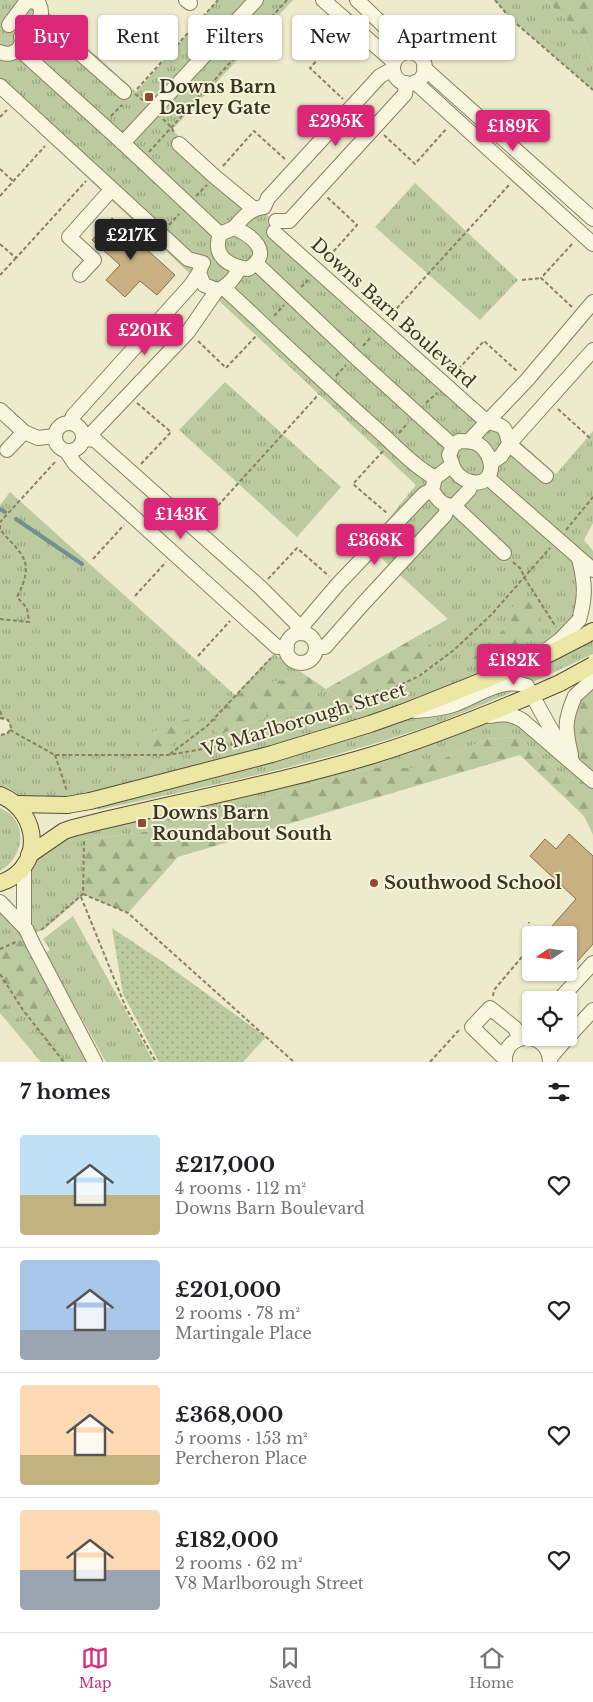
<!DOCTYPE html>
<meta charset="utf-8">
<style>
body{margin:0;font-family:"Libre Baskerville",serif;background:#f6f6f6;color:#202124;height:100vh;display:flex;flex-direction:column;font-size:19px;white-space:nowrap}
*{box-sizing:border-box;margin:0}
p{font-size:16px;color:#757577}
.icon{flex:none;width:28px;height:28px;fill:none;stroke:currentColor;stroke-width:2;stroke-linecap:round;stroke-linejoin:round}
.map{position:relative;height:1062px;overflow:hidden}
.details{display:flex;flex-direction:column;background:#fff;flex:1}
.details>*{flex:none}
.top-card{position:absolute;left:15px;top:15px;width:564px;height:45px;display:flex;gap:10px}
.needle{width:32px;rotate:257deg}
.buttons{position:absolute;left:522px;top:926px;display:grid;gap:10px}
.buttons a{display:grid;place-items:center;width:55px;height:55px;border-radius:5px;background:#fff;box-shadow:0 1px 4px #0004;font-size:25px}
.price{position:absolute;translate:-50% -42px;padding:0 11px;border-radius:5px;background:#db2777;color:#fff;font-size:16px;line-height:32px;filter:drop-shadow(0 1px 2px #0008)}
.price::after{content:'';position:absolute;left:50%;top:30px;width:15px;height:11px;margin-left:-8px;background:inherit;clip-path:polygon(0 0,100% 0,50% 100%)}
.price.selected{background:#222;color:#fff}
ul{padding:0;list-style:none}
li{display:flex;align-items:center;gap:15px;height:125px;padding:0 20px}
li+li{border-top:1px solid #e0e0e0}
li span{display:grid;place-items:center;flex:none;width:140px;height:100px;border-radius:5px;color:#555}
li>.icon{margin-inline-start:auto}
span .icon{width:60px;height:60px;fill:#fffc;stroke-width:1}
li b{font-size:21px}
h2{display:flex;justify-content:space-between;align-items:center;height:60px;padding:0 20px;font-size:21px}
.pill{padding:0 18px;border-radius:5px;background:#fff;box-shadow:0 1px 4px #0004;font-size:18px;line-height:45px}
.pill.selected{background:#db2777;color:#fff}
.dock{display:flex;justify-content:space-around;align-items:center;height:70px;border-top:1px solid #e0e0e0;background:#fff;font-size:14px;color:#757577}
.dock a{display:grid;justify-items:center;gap:2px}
.dock .selected{color:#db2777}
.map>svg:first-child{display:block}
</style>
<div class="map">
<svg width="593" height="1062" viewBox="0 0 593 1062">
<defs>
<pattern id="grass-tufts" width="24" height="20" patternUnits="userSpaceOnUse" patternTransform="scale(1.25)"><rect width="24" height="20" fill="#bccb9f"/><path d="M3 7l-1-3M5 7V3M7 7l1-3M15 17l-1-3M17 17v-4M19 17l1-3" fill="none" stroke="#9aa681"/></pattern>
<pattern id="forest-firs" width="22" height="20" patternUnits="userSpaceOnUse" patternTransform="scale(1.25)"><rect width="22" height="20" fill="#bccb9f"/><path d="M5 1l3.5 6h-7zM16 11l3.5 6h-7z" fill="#9aa681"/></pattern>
<pattern id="garden-dots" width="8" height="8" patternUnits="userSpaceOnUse" patternTransform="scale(1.25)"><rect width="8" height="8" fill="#bccb9f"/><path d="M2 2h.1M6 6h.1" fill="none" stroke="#9aa681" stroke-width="1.8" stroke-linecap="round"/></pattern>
</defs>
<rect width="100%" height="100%" fill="#edebcb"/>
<g fill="url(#grass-tufts)" fill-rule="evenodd">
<path d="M0,0H35L136,92L218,0H293L172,130L556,474L593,431V523L584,540L593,551V570L580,559L583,607L535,661L404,712L90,801L0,795V735L7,734L11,727L8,720L0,718V505L10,492L235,695L274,654L307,676L273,682L220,735L234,728L286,711L311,710L325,705L316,694L326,689L351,706L419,676L441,660L421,634L448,619L367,545L416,485L0,96ZM506,615L537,633L473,658L506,627Z"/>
<polygon points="495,0 546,0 583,36 593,63 593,90 511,19"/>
<polygon points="415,183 518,280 480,320 375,227"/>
<polygon points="225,382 341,487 297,537 179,430"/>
<polygon points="593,635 593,654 531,683 523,677 519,676 517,674"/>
<path d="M512,689L513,692C490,701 466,712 443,721C331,761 214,785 98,810L96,802L297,753L410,718L455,708L500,690Z"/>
<polygon points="513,715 593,783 566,778 518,737 487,739 423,768 373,768 285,791 235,817 173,828 84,840 83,894 81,897 46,928 0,949 0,902 23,924 24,864 64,831"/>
<path d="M0,808C29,820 25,857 0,871Z"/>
<polygon points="73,916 154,1062 106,1062 45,953 50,950 43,939"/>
<polygon points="0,974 23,1010 51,1045 40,1000 54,985 95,1062 58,1062 0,999"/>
</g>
<g fill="url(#forest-firs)">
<polygon points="546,0 593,0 593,63 583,36"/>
<path d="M529,602C543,612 543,616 537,633L477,668L473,658L506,627V615L515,604Z"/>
<path d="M421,634L442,659C414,680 383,694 351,706L326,689L316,694L326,706L311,710L286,711L234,728L220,735L207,726L235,695L273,682L307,676L326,689Z"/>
<polygon points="593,678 593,781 573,763 568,712"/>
<polygon points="203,716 167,749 141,749 135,738 185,720"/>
<polygon points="518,737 566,778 593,783 593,835 584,816 520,755 178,857 128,913 83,894 84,840 173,828 235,817 285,791 373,768 423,768 487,739"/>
<polygon points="29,936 54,985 41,1000 69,1038 51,1045 23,1010 0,974 0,949"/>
<polygon points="0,999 58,1062 41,1062 0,1013"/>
</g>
<polygon fill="url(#garden-dots)" points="112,928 163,962 266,1037 243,1062 159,1062 123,994"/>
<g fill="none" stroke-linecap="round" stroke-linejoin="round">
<g stroke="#729090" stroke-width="4">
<polyline points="0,509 5,512"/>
<polyline points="16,519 82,564"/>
</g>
</g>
<g fill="#c9b083" stroke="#876f47">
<polygon points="112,218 175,275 157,295 140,281 125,297 106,280 120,265 92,240"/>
<polygon points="569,834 593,856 593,944 575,964 569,959 569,935 544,935 576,899 530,856 545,839 556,849"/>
</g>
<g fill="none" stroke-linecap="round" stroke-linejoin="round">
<defs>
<g id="minor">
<polyline points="186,0 190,3"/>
<polyline points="323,0 394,62"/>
<polyline points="357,0 411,52"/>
<polyline points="41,19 124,92"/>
<path d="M9,25L26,2L33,1L39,4C46,19 33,29 21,37"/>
<polyline points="19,49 123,143 220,234"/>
<path d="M0,52C8,55 12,54 19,49L22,42"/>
<circle cx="409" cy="68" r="16"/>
<polyline points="424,68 593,219"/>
<polyline points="415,82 593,244"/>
<polyline points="0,86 188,259 203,263"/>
<polyline points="123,143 256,0"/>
<polyline points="179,144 214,176 254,209"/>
<polyline points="264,207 268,198 380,76 393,69"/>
<polyline points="276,221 289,221 405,94 406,83"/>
<path d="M234,228C253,236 274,253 248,269C228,266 212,256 220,234Z"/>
<path d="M234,228C243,217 250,209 263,207"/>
<polyline points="274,232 487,422 527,380 593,302"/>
<polyline points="257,264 354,356 453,446"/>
<path d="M201,267L199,273L204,285L217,290C228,287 234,278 240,268"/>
<polyline points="80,275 94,260 69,237 111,190"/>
<path d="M224,288C274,334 322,381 373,426C394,444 411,464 435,478"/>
<polyline points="0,410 24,432 38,438 55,436"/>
<circle cx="69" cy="437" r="14"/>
<polyline points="70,423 73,416 191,285 199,273"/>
<polyline points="83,435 92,433 188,332 217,290"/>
<polyline points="83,440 94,439 260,587 297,624 298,633"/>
<path d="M459,441C466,441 472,441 478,444C488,450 496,468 487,478C478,488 460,480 454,469C452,465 451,460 449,455L453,446Z"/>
<path d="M469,441L487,422C504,425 506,427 509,444L501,456L491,463"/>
<polyline points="7,450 24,432"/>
<polyline points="67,452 75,464 277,647 287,647"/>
<path d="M452,465L435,478L432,490C437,499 442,506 454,506L469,490L472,482"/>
<polyline points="546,476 509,444 593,350"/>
<polyline points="488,478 593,570"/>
<polyline points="454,506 504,553"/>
<path d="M579,559C585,582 586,596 579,620"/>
<polyline points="303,633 304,624 338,584 424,494 432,490"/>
<circle cx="301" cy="648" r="15"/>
<polyline points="316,647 325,647 361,606 445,515 448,506"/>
<path d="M415,711C428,710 441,709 453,705C476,697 503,676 527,686L553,733L573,763"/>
<path d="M490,716C503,713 511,714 522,720L593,781"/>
<path d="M571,755C565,729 564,721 575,696"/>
<polyline points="0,902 25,928"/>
<polyline points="24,925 24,864"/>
<polyline points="33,944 95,1062"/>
<polyline points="559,1000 593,963"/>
<polyline points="569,1036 593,1010"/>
<polyline points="504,1058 472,1027 490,1008 515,1028 520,1039"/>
<polyline points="550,1058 567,1038"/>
<path d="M505,1062C503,1031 549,1029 550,1062"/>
</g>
<g id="major">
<polyline points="582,637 593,631"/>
<path d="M0,795C41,812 44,869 0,883"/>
<polyline points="90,801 272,754 370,724 404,712 545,656"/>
<polyline points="16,804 67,805"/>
<path d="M97,822C189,800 282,782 373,755C437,735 499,710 560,683"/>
<polyline points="29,855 64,831 73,828"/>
</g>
</defs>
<use href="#minor" stroke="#898060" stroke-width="16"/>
<use href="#major" stroke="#584d33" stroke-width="18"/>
<g stroke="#898060" stroke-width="2" stroke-dasharray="4 2.5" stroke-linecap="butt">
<polyline points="495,0 511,19 593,90"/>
<polyline points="342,33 310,68 343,99"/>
<polyline points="137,89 218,0"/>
<polyline points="135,94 145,102"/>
<polyline points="111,116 122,105"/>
<polyline points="0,117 7,110"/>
<polyline points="163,119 172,128 174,133"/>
<polyline points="384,135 415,164 447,128"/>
<polyline points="149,152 287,0"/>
<polyline points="223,166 254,131 286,160"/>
<polyline points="0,169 13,181"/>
<polyline points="0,196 45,146"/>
<polyline points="196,196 207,185"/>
<polyline points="169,225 179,214"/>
<polyline points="0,244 16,258 86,181"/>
<polyline points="325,261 357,225 327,197"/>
<polyline points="0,275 16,258"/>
<polyline points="522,280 541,278"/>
<polyline points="301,287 308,280"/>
<polyline points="572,307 541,278 573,243"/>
<polyline points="274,316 284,305"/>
<polyline points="388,318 509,185"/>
<polyline points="198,341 226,368 257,335"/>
<polyline points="363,346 371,337"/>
<polyline points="454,374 484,341 518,372"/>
<polyline points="336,376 346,365"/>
<polyline points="137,403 171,432 141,464"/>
<polyline points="426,403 437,393"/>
<polyline points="558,409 591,439"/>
<polyline points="399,433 408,423"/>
<polyline points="383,451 353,484 388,514"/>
<polyline points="205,520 319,394"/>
<polyline points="566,530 593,497"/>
<polyline points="93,559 124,525"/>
<polyline points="513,562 521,569 524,577 556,627"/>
<polyline points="268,579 297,548 329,576"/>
<polyline points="135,596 166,562"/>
<path d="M0,619L29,622L27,608L17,597C35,562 24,556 0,530V522L56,461"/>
<polyline points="198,656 230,621"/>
<polyline points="0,711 3,718"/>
<polyline points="0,718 8,720 11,727 7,734 0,735"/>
<polyline points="10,730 55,755 168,755 244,742 318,719 368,700 419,676 454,650 491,615 550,548"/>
<polyline points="170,754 207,726 271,658"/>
<polyline points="55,755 67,791"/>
<polyline points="83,894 128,913 294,1062"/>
<polyline points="81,897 126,1008 156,1062"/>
<polyline points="41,930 83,894 84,840"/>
<polyline points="0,949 18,941"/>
<polyline points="0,974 23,1010 64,1062"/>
<polyline points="493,996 494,990 526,952 529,922"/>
<polyline points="430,1062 460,1029"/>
</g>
<use href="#minor" stroke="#f8f6de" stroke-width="14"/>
<use href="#major" stroke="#ede7a6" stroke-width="16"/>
<defs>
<g id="minor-bridge">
<polyline points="548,649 561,639 579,620"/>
<polyline points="575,696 593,679"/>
<polyline points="26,929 33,944"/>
</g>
<g id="major-bridge">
<polyline points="545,656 582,637"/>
<polyline points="560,683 593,665"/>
<polyline points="67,805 90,801"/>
<polyline points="73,828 97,822"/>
</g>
</defs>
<use href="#minor-bridge" stroke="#898060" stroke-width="16" stroke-linecap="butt"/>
<use href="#major-bridge" stroke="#584d33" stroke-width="18" stroke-linecap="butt"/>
<use href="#minor-bridge" stroke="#f8f6de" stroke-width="14"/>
<use href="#major-bridge" stroke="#ede7a6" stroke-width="16"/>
</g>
<g fill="#954933" stroke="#f5f3da" stroke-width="2">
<rect x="144" y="92" width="10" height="10" rx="2.5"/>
<rect x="137" y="818" width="10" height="10" rx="2.5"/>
<circle cx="374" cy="883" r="5"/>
</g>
<g text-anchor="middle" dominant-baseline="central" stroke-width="4" stroke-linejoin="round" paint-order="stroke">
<g font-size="18" font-weight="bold" fill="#3b3422" stroke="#f5f3da" text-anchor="start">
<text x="159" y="87">Downs Barn<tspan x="159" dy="21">Darley Gate</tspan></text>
<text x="152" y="813">Downs Barn<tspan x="152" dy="21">Roundabout South</tspan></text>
<text x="384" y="883">Southwood School</text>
</g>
<g font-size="18" fill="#3b3422" stroke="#f5f3da">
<text transform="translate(393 313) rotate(42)">Downs Barn Boulevard</text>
<text transform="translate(304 720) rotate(-17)">V8 Marlborough Street</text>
</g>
</g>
</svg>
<div class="buttons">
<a><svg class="needle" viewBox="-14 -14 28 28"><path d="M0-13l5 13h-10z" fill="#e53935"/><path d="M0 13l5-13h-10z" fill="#757577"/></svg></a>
<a><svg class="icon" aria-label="locate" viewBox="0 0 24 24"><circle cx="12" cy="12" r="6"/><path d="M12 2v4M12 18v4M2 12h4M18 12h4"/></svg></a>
</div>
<b class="price" style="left:336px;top:147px">£295K</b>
<b class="price" style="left:513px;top:152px">£189K</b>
<b class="price selected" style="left:131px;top:261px">£217K</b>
<b class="price" style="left:145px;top:356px">£201K</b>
<b class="price" style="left:181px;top:540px">£143K</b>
<b class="price" style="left:375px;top:566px">£368K</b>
<b class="price" style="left:514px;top:686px">£182K</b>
<div class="top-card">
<a class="pill selected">Buy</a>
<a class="pill">Rent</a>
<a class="pill">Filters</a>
<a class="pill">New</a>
<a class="pill">Apartment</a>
</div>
</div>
<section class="details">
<h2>7 homes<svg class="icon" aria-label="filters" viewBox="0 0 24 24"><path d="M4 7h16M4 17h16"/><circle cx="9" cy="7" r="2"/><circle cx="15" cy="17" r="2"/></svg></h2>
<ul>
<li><span style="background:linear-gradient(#bfe0f5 60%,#c2b280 0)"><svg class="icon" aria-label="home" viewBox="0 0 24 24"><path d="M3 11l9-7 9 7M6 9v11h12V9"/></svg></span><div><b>£217,000</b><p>4 rooms · 112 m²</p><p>Downs Barn Boulevard</p></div><svg class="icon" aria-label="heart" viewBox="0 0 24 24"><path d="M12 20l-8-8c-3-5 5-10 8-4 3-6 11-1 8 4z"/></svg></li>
<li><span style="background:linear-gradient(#a9c7e8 70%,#9aa5b1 0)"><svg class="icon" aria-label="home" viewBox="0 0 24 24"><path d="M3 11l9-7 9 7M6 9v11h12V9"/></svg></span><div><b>£201,000</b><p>2 rooms · 78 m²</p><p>Martingale Place</p></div><svg class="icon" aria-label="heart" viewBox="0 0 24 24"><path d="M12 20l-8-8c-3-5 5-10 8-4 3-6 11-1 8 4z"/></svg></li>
<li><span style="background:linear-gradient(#ffd9b3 70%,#c2b280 0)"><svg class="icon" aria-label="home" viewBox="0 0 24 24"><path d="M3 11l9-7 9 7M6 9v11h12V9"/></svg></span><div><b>£368,000</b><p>5 rooms · 153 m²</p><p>Percheron Place</p></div><svg class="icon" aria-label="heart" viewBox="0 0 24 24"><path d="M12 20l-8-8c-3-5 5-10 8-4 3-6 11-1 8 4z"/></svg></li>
<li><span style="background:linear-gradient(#ffd9b3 60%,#9aa5b1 0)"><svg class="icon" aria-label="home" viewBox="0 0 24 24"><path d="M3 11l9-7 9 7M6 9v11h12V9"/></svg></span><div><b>£182,000</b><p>2 rooms · 62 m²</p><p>V8 Marlborough Street</p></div><svg class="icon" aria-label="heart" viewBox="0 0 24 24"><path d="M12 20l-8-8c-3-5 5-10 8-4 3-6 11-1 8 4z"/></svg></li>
</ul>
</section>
<nav class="dock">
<a class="selected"><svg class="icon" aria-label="map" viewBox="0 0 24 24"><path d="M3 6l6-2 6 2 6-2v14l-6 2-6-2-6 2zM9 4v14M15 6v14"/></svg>Map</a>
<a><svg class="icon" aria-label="saved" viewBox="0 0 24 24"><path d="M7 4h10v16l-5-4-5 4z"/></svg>Saved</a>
<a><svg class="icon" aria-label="home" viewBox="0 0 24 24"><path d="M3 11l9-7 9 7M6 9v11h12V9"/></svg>Home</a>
</nav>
